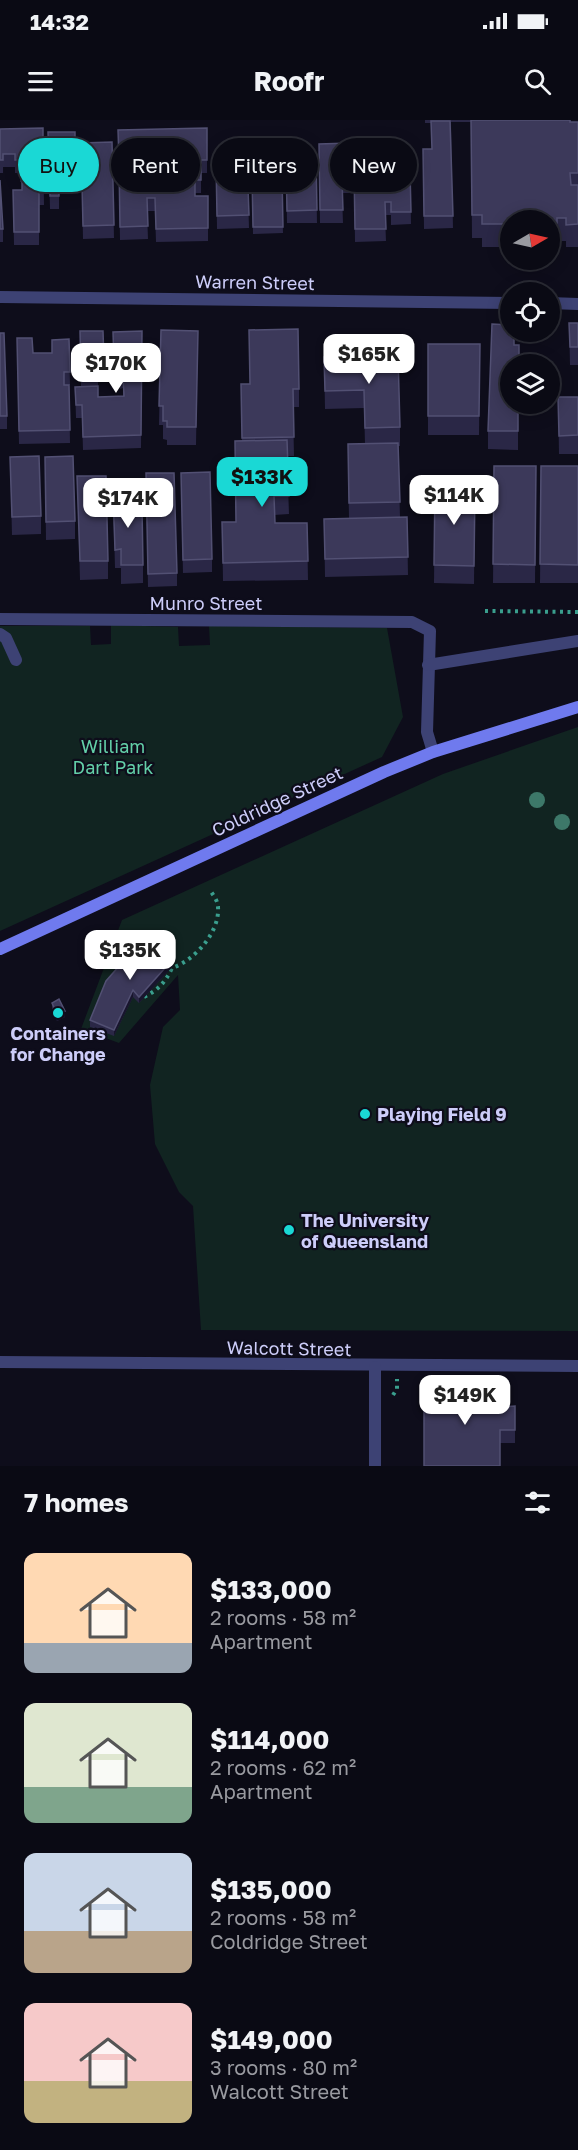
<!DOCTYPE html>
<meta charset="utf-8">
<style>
body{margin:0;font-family:"Golos Text",sans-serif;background:#13131d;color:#f1f3f6;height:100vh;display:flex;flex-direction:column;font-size:22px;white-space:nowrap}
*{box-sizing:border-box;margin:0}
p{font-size:20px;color:#999aa0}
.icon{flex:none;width:33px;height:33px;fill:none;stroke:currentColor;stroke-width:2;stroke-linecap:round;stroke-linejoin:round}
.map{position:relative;height:1346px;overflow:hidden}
.sheet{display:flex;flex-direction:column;background:#0a0a14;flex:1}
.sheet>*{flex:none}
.top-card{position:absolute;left:18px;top:18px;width:543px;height:54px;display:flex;gap:12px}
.needle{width:39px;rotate:81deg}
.tools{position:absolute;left:500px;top:90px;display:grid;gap:12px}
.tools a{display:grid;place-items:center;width:60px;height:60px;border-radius:50%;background:#0a0a14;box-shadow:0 3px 15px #0003,0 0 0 2px #2a2b34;font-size:30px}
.price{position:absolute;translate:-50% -51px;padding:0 14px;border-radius:12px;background:#fff;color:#222;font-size:20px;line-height:39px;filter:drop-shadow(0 2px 3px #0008)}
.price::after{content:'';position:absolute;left:50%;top:36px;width:18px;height:14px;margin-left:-9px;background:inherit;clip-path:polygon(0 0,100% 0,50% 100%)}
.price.active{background:#1ad8d5;color:#111}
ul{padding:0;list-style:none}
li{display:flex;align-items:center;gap:18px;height:150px;padding:0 24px}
li span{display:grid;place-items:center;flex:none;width:168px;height:120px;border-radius:12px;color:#555}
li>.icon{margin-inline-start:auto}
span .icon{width:72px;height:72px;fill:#fffc;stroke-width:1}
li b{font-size:26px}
h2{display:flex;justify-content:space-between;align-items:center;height:72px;padding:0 24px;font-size:26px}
.chip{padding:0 21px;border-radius:27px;background:#0a0a14;box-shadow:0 3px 15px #0003,0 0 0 2px #2a2b34;font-size:21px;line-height:54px}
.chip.active{background:#1ad8d5;color:#111}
.status{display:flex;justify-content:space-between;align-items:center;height:42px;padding:0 30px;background:#0a0a14;direction:ltr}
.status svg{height:16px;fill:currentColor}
header{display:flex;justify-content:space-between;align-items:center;height:78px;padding:0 24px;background:#0a0a14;font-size:27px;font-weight:700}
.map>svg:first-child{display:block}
</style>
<div class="status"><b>14:32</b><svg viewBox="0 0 49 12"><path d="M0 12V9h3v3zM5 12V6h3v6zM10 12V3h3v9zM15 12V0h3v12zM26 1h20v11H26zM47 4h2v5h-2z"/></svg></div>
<header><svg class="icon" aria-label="menu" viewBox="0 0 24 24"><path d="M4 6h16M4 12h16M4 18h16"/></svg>Roofr<svg class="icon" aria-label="search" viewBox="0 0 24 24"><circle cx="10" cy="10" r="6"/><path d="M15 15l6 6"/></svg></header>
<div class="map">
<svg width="578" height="1346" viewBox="0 0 578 1346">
<rect width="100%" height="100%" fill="#0e0d1b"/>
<g fill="#112421">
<polygon points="111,505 178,507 179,526 210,525 209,506 387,508 403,597 382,637 0,811 0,506 90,506 91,525 111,524"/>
<polygon points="578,607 578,1211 201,1210 193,1086 179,1072 155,1024 150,965 163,907 180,890 178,855 119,923 81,909 122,800 443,654"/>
</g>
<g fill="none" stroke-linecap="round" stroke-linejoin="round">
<g stroke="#3a9f8e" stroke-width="4" stroke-dasharray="3 4.5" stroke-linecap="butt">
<polyline points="485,491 578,492"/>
<path d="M144,877C158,870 165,863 172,848C195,840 220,812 218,787C218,781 213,775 210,770"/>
<polyline points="393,1275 397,1269 397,1259"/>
</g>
<g stroke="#3d4274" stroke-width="12">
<polyline points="0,499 412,502 430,511 427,612 433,632"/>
<polyline points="0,514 6,518 16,540"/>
<polyline points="428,545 578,521"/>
</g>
<g stroke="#3d4274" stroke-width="12">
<polyline points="0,177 510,183"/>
<polyline points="549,183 578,184"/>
<polyline points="0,1242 578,1246"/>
<polyline points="375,1346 375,1247"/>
</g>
<polyline stroke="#6f7aee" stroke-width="12" points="0,829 384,652 433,632 578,587"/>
</g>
<g fill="#3d7869">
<circle cx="537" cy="680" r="8"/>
<circle cx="562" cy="702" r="8"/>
</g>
<g fill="#2a2746">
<polygon points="425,0 570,0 578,28 578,127 566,127 566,121 557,121 557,126 549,126 549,100 510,100 510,127 482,127 482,118 472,118 471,2 451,2 453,108 424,109 423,29 432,29 431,3 425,3"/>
<polygon points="43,8 44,85 39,85 39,125 14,125 13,70 22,70 22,62 20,62 20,53 15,53 15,47 3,47 3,53 0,53 0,9"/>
<polygon points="207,8 207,53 201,53 201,73 195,73 195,76 208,76 208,121 156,122 155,91 147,91 148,119 120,120 118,10"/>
<polygon points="48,12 75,12 75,61 59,62 59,89 50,89"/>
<polygon points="112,22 114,118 83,119 81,23"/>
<polygon points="350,23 350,73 342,73 343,103 320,103 319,24"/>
<polygon points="286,40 316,40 317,103 287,103"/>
<polygon points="247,41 249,108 217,109 216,42"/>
<polygon points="354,49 385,61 390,61 410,50 411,104 391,105 391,95 385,95 386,121 355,122"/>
<polygon points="252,55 282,55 283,113 253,114"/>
<polygon points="0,60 3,109 3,122 0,122"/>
<polygon points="569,203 578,203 578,245 570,245"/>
<polygon points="161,210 198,211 196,325 167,325 167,320 163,319 163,305 159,305"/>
<polygon points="80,211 103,211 104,254 98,254 98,266 81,266"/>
<polygon points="142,211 141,328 83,330 82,298 76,298 75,267 98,277 123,276 123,268 120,269 120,256 114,257 113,212"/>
<polygon points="0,213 7,296 7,309 0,309"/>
<polygon points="69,219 70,265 67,265 69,265 70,323 19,324 17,231 33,233 52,233"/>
<polygon points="428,224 480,224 479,315 428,315"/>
<polygon points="514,225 518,284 518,330 488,329 488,311"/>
<polygon points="398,235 400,307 400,326 398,326 400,397 407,397 408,455 325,457 324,399 349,398 348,343 365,324 364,288 325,289 324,237"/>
<polygon points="241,264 249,264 299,269 299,287 293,287 294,336 287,336 289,394 274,395 275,403 307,403 308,460 223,461 222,402 236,402 242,321"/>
<polygon points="558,277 578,277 578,334 559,334"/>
<polygon points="10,337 41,396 41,414 12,415"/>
<polygon points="45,337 75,401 75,419 46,420"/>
<polygon points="494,346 536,346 535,463 493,463"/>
<polygon points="541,346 578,346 578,463 540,463"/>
<polygon points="146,353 177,453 177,466 148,467"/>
<polygon points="77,356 108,441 108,459 80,460"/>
<polygon points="181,366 212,439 212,452 183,453"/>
<polygon points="435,366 475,367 474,464 434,463"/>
<polygon points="113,373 135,386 143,445 143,463 121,464 121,448 115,448"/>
<polygon points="148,813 173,846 139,883 133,877 114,916 90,907 90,900"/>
<polygon points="52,883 65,897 57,901 52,889"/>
<polygon points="515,1286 515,1323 500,1323 500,1287"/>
</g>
<g fill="#18152d">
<polygon points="173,839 173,846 139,883 139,877"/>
<polygon points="133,870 133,877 114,916 114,910"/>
<polygon points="65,891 65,897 57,901 57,894"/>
</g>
<g fill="#3c395a" stroke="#525073" stroke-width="1.5">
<polygon points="471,0 570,0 570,2 578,2 578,53 570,53 571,65 578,65 578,104 566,105 566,98 557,98 557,103 549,103 549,100 510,100 510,104 482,104 482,95 472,95"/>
<polygon points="431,1 450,1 453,96 424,96 423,29 432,29"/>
<polygon points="43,8 43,49 20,49 20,40 15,40 15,34 3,34 3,40 0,40 0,9"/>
<polygon points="207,8 207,40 201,40 201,60 195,60 195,76 208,76 208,108 156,109 155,78 147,78 148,106 120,107 119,44 137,43 137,39 119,40 118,10"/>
<polygon points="48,12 75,12 75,49 59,49 59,76 50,76"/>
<polygon points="112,22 114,105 83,106 81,23"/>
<polygon points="350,23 350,60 342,60 343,90 320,90 319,24"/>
<polygon points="286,40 316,40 317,90 287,91"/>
<polygon points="247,41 249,95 217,96 216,42"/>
<polygon points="354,49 384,49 385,61 390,61 390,50 410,50 411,92 391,92 391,82 385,82 386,109 355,109"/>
<polygon points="252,55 282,55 283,107 253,107"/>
<polygon points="22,58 45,58 44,72 39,72 39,112 14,112 13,70 22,70"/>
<polygon points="0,60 3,109 0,109"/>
<polygon points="569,203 578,203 578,227 570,227"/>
<polygon points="492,204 510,205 510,212 514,212 514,225 519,225 519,244 510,244 510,284 518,284 518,311 488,311"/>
<polygon points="298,209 299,269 293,269 294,317 242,318 241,264 250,264 249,210"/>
<polygon points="161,210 198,211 196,307 167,307 167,301 163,301 163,286 159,286"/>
<polygon points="80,211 103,211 104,241 98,241 98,253 81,254"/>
<polygon points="142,211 141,315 83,317 82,285 76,285 75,267 98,266 98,277 124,276 123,255 120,256 120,243 114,244 113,212"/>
<polygon points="0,213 4,213 7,296 0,296"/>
<polygon points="17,218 32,218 33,233 52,233 52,220 69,219 70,252 64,252 64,265 69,265 70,310 19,311"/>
<polygon points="428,224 480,224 479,296 428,296"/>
<polygon points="398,235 400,307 365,308 364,270 325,271 324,237"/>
<polygon points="558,277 578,277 578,315 559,316"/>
<polygon points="287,320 289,376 274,376 275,403 307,403 308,441 223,443 222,402 236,402 235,321"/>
<polygon points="398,323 400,382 349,383 348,324"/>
<polygon points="39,336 41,396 12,397 10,337"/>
<polygon points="73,336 75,401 46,402 45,337"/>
<polygon points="494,346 536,346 535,445 493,444"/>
<polygon points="541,346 578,346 578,445 540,444"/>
<polygon points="210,352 212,439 183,440 181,353"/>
<polygon points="146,353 174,353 177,453 148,454"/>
<polygon points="77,356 106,356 108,441 80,441"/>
<polygon points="435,366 475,367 474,446 434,445"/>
<polygon points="135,372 135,386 142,386 143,445 121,445 121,429 115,430 113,373"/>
<polygon points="407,397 408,437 325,439 324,399"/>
<polygon points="148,813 173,839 139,877 133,870 114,910 90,900 106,861"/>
<polygon points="59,879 65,891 57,894 52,883"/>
<polygon points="424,1267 500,1267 500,1287 515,1286 515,1310 500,1310 500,1346 424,1346"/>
</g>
<g fill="#1ad8d5" stroke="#0e0d1b" stroke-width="2">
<circle cx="58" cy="893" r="6"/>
<circle cx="365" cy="994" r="6"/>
<circle cx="289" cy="1110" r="6"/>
</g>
<g text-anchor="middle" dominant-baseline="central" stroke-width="4.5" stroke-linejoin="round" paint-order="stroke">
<g font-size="18" fill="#cdcdf9" stroke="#0e0d1b">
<text transform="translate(255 162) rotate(1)">Warren Street</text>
<text x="206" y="483">Munro Street</text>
<text transform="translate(277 681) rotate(-25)">Coldridge Street</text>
<text transform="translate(289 1228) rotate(1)">Walcott Street</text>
</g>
<g font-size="18" fill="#63cfa8" stroke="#0e0d1b">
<text x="113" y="626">William<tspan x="113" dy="21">Dart Park</tspan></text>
</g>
<g font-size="18" font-weight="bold" fill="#cdcdf9" stroke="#0e0d1b" text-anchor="start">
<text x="58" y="913" text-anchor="middle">Containers<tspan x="58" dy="21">for Change</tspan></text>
<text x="377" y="994">Playing Field 9</text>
<text x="301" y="1100">The University<tspan x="301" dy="21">of Queensland</tspan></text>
</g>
</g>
</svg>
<div class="tools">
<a><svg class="needle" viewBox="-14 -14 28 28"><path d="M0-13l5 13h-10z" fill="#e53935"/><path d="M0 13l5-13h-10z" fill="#999aa0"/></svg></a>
<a><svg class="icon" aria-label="locate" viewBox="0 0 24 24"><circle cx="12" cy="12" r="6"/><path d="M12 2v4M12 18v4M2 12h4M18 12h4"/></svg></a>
<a><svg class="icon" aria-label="layers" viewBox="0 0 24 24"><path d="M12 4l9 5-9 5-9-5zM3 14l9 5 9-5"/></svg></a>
</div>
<b class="price" style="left:369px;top:265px">$165K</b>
<b class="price" style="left:116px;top:274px">$170K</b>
<b class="price active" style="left:262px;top:388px">$133K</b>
<b class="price" style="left:454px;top:406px">$114K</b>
<b class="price" style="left:128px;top:409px">$174K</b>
<b class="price" style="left:130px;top:861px">$135K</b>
<b class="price" style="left:465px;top:1306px">$149K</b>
<div class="top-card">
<a class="chip active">Buy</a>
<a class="chip">Rent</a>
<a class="chip">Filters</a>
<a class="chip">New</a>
</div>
</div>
<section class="sheet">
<h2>7 homes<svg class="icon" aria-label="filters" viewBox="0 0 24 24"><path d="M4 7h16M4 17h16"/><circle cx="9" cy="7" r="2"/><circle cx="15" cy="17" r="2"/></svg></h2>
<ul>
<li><span style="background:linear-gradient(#ffd9b3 75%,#9aa5b1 0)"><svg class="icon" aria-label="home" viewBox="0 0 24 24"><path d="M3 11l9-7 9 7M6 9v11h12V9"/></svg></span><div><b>$133,000</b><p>2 rooms · 58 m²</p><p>Apartment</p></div></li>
<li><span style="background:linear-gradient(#dfe7d0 70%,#7fa58c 0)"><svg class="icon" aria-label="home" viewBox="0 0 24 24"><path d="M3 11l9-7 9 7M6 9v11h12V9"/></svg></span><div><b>$114,000</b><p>2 rooms · 62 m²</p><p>Apartment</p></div></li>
<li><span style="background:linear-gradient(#c9d6e8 65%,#b9a48a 0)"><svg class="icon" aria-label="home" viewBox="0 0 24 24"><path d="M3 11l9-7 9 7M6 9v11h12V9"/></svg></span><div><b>$135,000</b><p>2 rooms · 58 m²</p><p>Coldridge Street</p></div></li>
<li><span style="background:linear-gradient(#f6c9c9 65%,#c2b280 0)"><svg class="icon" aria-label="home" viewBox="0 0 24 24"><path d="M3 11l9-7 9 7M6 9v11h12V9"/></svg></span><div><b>$149,000</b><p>3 rooms · 80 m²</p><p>Walcott Street</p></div></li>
</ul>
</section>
